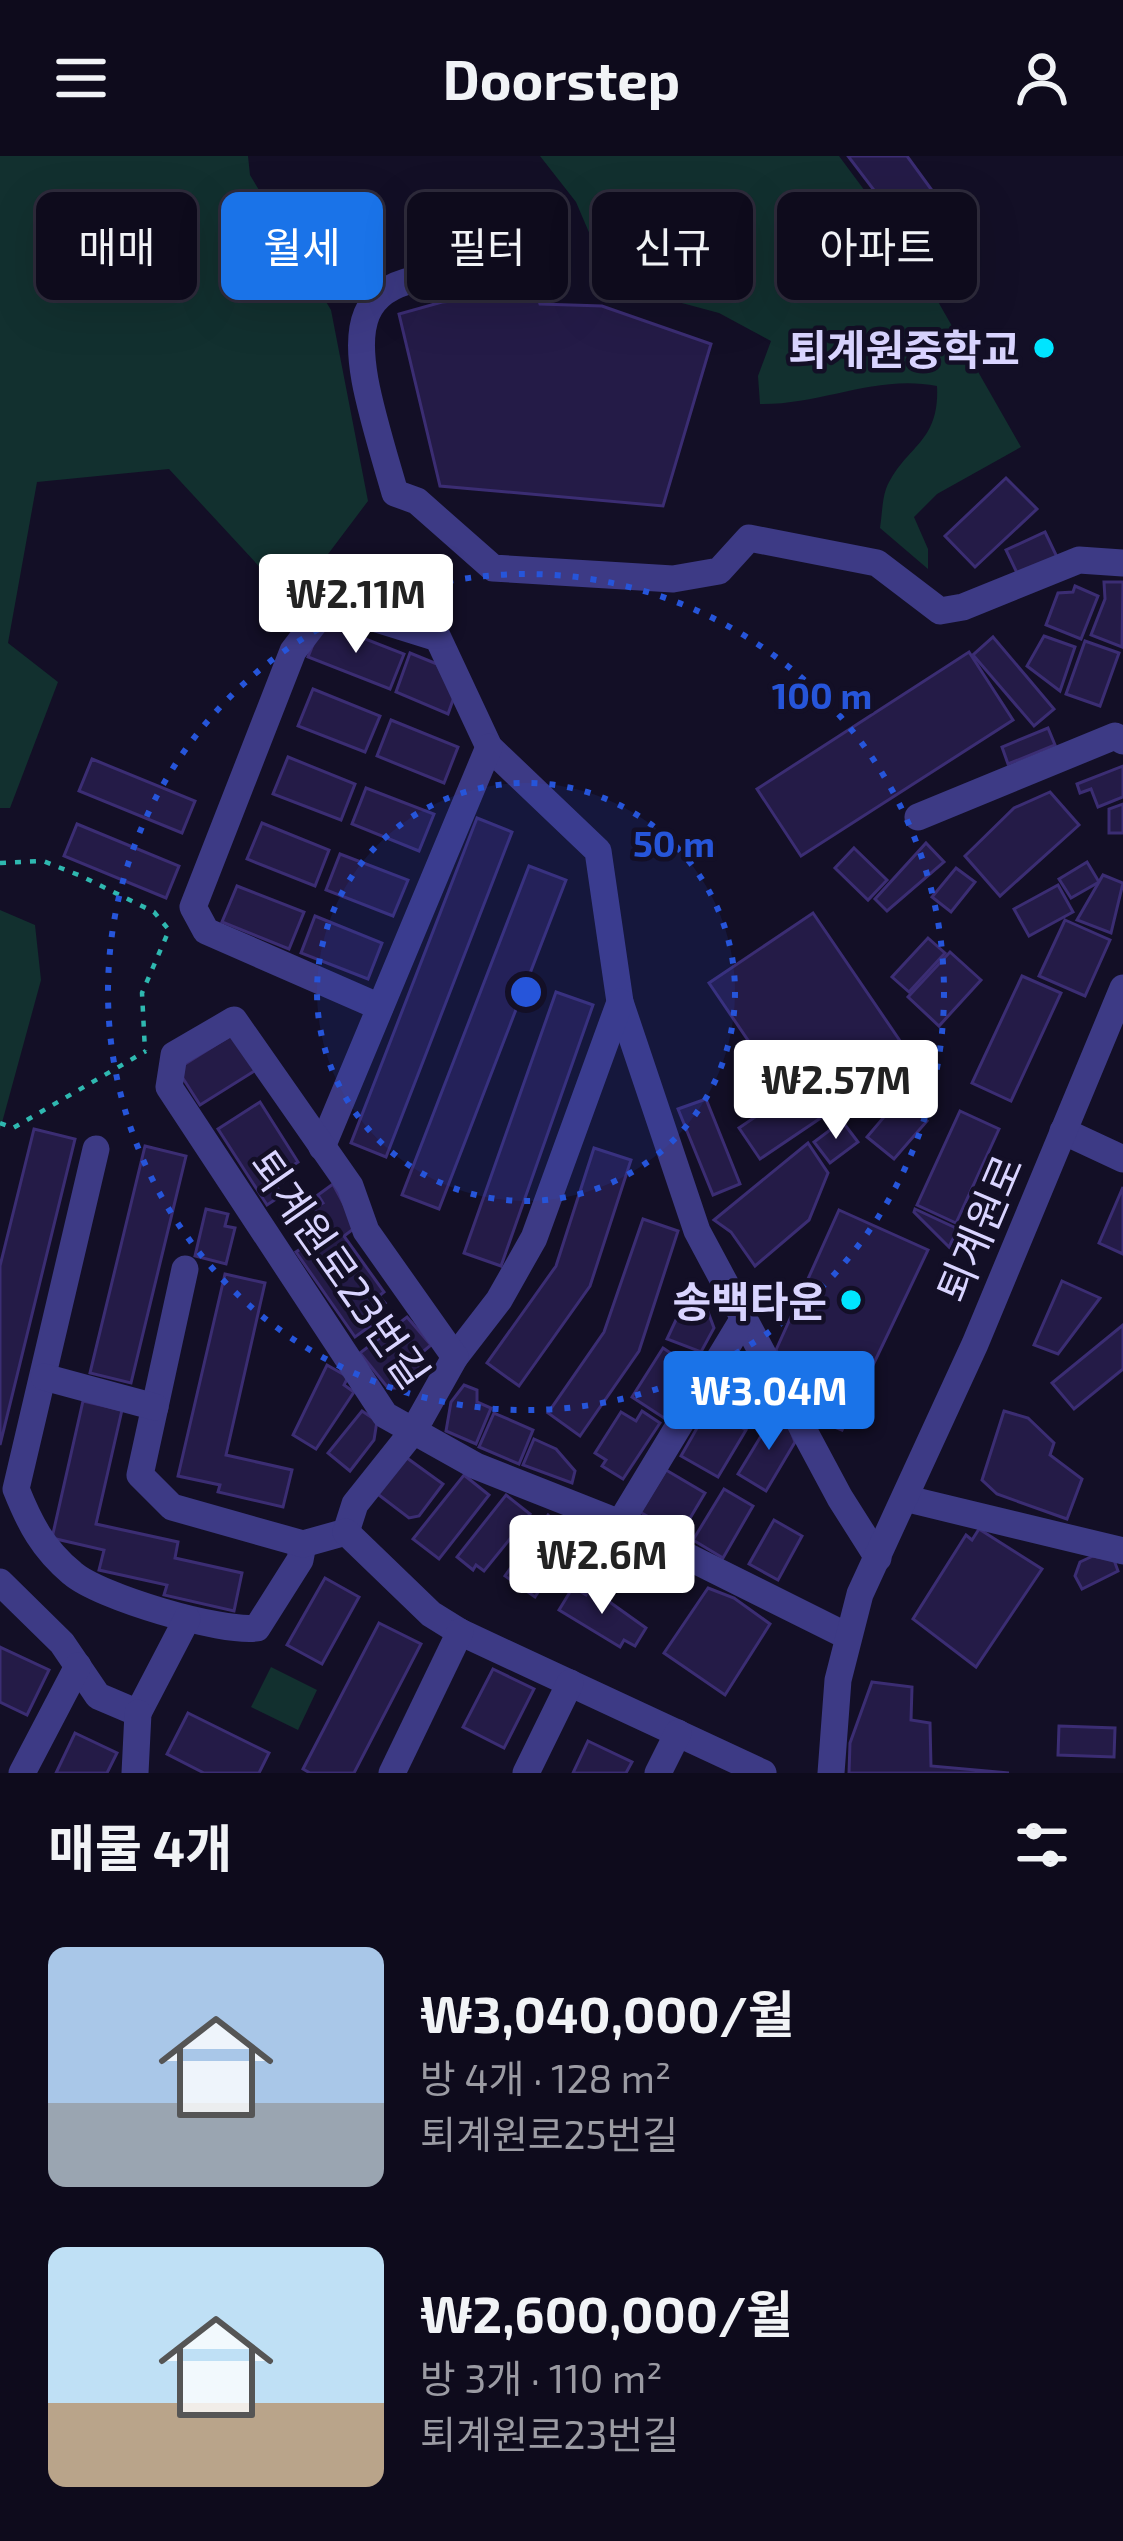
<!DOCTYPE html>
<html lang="ko">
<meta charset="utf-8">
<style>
body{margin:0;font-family:"Exo 2","Noto Sans KR",sans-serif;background:#1c1929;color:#f1f3f6;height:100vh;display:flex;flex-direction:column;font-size:45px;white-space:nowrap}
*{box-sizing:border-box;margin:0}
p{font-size:39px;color:#9b9ba3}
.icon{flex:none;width:66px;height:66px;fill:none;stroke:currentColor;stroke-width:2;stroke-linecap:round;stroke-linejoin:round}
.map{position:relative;height:1617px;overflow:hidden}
.details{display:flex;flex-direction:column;background:#0e0b1c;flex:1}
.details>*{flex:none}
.banner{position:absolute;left:36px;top:36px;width:1053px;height:108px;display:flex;gap:24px}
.price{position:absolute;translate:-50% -102px;padding:0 27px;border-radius:12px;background:#fff;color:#222;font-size:39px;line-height:78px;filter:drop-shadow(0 3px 6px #0008)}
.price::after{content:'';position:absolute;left:50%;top:72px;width:36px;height:27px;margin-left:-18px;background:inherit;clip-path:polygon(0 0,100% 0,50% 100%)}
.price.on{background:#1a73e8;color:#fff}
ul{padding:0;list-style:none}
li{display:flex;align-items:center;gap:36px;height:300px;padding:0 48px}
li span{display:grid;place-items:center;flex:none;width:336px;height:240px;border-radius:18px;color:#555}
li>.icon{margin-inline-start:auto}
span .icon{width:144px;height:144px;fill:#fffc;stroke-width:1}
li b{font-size:51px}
h2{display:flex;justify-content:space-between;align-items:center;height:144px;padding:0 48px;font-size:51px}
.pill{padding:0 42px;border-radius:18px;background:#0e0b1c;box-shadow:0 12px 48px #0002,0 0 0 3px #2e2b3b;font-size:42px;line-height:108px}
.pill.on{background:#1a73e8;color:#fff}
header{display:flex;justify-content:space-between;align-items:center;height:156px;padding:0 48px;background:#0e0b1c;font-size:54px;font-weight:700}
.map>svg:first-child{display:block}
</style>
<header><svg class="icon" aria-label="menu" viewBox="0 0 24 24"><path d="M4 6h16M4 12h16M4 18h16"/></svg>Doorstep<svg class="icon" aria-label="person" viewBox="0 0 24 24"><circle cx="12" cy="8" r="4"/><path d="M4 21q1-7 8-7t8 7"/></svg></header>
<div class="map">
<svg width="1123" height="1617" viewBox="0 0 1123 1617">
<rect width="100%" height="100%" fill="#130f26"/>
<g fill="#12302f">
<polygon points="0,0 248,0 250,19 331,154 368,345 292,446 169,313 37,326 8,487 58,526 10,652 0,652"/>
<path d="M540,0H839L908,93L1021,291L937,338L914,361L928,393V413L880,372C882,360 882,344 886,333C904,290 940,288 937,230C876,218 822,249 760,248L758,220L771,185L719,157L611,128L576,46Z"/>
<polygon points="0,754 35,769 41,824 0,974"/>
<polygon points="271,1511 317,1534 298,1574 251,1551"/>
</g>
<g fill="#241b47" stroke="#3b2d73" stroke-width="3">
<polygon points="848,0 907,0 939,44 902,71"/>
<polygon points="537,137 540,148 602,150 711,188 663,350 440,330 399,158 442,146"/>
<polygon points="1006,322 1037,353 975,411 945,380"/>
<polygon points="1045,376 1057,401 1018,419 1006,394"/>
<polygon points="1104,426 1123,426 1122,491 1091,479 1105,443"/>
<polygon points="1075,430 1098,440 1081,483 1046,469 1058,437 1073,436"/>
<polygon points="322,466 404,498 390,533 308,501"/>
<polygon points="1044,480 1075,491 1060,535 1027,510"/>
<polygon points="993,481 1054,553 1034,570 973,499"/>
<polygon points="1085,485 1119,497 1100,550 1066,538"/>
<polygon points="969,496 1013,564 801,700 757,633"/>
<polygon points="410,497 437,508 454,541 448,558 396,536"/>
<polygon points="313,533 380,560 365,596 298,570"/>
<polygon points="391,564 458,591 444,627 377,600"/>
<polygon points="1048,572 1055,589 1008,608 1002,591"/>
<polygon points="288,601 355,628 341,664 273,638"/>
<polygon points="92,603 195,645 182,677 79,635"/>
<polygon points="1123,610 1123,641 1098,651 1091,633 1080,637 1077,628"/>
<polygon points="366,632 434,658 419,695 352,668"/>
<polygon points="1050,636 1079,669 1000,740 965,700 1014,652"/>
<polygon points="1123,648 1123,677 1109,677 1109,653"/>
<polygon points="477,662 512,676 386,1001 351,987"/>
<polygon points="262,667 329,694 315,730 247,703"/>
<polygon points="77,668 179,710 166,742 64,700"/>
<polygon points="926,687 944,706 887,755 875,743"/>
<polygon points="854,692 887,724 868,744 835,712"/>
<polygon points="340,698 408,724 393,760 326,734"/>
<polygon points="1087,706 1099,726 1071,742 1059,723"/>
<polygon points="529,710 566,724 439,1053 402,1039"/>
<polygon points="956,712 975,726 951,756 932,741"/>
<polygon points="1103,719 1123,727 1111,777 1077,764"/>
<polygon points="1058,729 1073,756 1029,780 1014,753"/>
<polygon points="237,730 304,756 289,793 222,766"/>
<polygon points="813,757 911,901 760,1003 739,972 786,940 709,827"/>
<polygon points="315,760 382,787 368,823 301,797"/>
<polygon points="1065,764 1110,784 1085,840 1039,820"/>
<polygon points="928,782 945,797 909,836 892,821"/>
<polygon points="950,796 981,824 939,870 908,841"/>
<polygon points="1022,820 1061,837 1011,945 972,927"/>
<polygon points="556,836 593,849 501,1110 464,1097"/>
<polygon points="233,878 256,914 200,949 177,913"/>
<polygon points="900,942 927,965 894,1003 867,981"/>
<polygon points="706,943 740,1028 713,1039 678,953"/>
<polygon points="260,946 298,1006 279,1019 283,1026 276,1030 282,1039 267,1049 218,973"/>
<polygon points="960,955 999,973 956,1067 917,1049"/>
<polygon points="842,965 858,986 830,1007 814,986"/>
<polygon points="34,973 75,983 0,1289 0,1110"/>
<polygon points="808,987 828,1017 809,1064 755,1110 731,1076 714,1064"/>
<polygon points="145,990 186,1000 131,1227 90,1217"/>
<polygon points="594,992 631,1004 590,1130 519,1230 487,1207 556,1110"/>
<polygon points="333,1028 356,1071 344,1080 384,1136 379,1140 385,1147 374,1154 380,1163 355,1181 296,1096 309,1087 303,1078 322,1064 314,1052 323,1047 318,1039"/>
<polygon points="1123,1031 1123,1098 1099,1087"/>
<polygon points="206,1053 228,1058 225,1070 235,1072 226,1108 195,1100"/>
<polygon points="915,1053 958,1073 949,1091 914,1056"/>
<polygon points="839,1054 928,1094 842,1274 827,1268 776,1194"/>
<polygon points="643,1063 678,1075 639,1195 580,1280 548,1257 604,1176"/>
<polygon points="225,1118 265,1127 226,1299 292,1314 283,1351 218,1336 220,1329 178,1320"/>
<polygon points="1062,1125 1100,1142 1058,1198 1034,1189"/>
<polygon points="689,1136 702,1140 714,1172 701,1196 667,1183"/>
<polygon points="407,1161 431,1189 413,1204 422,1214 408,1232 388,1232 360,1197"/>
<polygon points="1123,1169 1123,1213 1074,1253 1052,1227"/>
<polygon points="663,1192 693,1212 664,1262 632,1241"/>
<polygon points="739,1202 767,1237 750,1264 716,1244"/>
<polygon points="327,1209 348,1221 344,1229 354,1236 316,1293 293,1279"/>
<polygon points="464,1229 477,1234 477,1246 491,1252 476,1288 446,1275 451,1246"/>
<polygon points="83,1245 122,1254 96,1368 178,1386 175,1402 242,1417 234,1455 164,1439 167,1429 99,1414 104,1394 52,1382"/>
<polygon points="708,1253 746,1274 718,1321 681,1300"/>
<polygon points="362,1255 377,1265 374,1284 350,1315 328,1297"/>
<polygon points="642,1255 660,1267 623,1323 602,1310 606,1304 595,1297 621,1256 636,1265"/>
<polygon points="1004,1255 1028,1262 1054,1287 1050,1299 1082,1323 1067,1363 997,1338 982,1324"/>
<polygon points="494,1257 533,1274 519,1308 479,1291"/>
<polygon points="775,1257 787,1265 795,1286 766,1335 738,1318"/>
<polygon points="534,1283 556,1293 575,1315 572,1327 523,1309"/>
<polygon points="407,1302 443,1328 419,1360 409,1362 375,1336"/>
<polygon points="666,1314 705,1337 680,1379 640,1356"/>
<polygon points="464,1319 489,1339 439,1403 413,1383"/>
<polygon points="724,1333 753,1350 723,1402 693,1384"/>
<polygon points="506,1339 530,1358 484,1415 476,1409 473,1414 457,1401"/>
<polygon points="548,1359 560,1371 565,1396 535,1441 505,1420"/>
<polygon points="774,1364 802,1380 778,1424 749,1408"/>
<polygon points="979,1373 1042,1413 976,1511 913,1463 966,1379 972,1384"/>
<polygon points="609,1387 639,1396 621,1431 585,1410 598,1391"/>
<polygon points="1093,1400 1114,1404 1118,1415 1082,1433 1075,1420 1080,1406"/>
<polygon points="325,1422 359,1441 322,1508 287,1489"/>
<polygon points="573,1431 586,1439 590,1432 646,1472 635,1490 624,1484 620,1491 559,1454"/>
<polygon points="708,1432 734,1442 770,1468 725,1539 664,1497"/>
<polygon points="379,1467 421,1488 354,1617 310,1617 303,1613"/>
<polygon points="0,1491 49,1514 27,1559 0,1546"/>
<polygon points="493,1513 534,1533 504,1592 463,1571"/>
<polygon points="872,1526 912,1531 911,1564 930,1567 931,1610 1009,1617 849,1617 850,1587"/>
<polygon points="188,1557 269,1597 259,1617 204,1617 167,1598"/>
<polygon points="1059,1570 1115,1572 1114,1601 1058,1599"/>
<polygon points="75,1577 117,1597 107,1617 56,1617"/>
<polygon points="588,1585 632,1606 626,1617 573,1617"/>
</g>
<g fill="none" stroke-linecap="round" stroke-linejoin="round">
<g stroke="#2fb8b0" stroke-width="4.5" stroke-dasharray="6 9" stroke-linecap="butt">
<polyline points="0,707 43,705 81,720 154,756 169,774 142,837 145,895"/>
<polyline points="0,967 13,972 146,895"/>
</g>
<g stroke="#3d3a85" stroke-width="27">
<path d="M527,126C315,95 351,185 395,337L417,345L493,412L673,423L719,415L749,382L877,407L940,455L963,451L1079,404L1123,407"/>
<polyline points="918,661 1115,580 1123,585"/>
<polyline points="380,851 206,775 193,751 293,495 329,448 438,482 489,591 598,695 620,846 697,1075 840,1342 878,1402"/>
<polyline points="1063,975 1123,1003"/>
<polyline points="322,991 489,591"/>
<path d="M96,993L16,1333C30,1368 43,1393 72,1417C99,1441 222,1477 257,1472L300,1404L303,1388"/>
<polyline points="185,1113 140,1319 172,1351 303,1388 346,1376"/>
<polyline points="455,1201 499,1144 534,1082 620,846"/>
<polyline points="44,1221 155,1251"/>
<polyline points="908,1343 1123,1395"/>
<polyline points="620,1367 744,1162"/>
<polyline points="346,1376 355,1348 414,1274 455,1201 366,1075 350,1030 234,864 174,899 169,931 385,1259 476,1310 620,1367 847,1480"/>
<polyline points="346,1376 431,1458 460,1476 763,1617"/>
<polyline points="0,1426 62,1487 98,1540 138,1557 187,1463"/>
<polyline points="22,1617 78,1510"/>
<polyline points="135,1617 138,1557"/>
<polyline points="392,1617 460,1476"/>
<polyline points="526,1617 570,1527"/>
<polyline points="658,1617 678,1577"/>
<polyline points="831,1617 838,1524 860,1438 975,1188 1123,832"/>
</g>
</g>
<circle cx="526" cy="836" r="209" fill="#2655da" fill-opacity=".12"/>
<g fill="none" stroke="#2655da" stroke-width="6" stroke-dasharray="6 12">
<circle cx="526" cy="836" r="209"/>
<circle cx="526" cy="836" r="418"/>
</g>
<g fill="#00e5ff" stroke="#130f26" stroke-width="4.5">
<circle cx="1044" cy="192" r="12"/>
<circle cx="851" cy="1144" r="12"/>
</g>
<g text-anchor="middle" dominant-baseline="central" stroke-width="9" stroke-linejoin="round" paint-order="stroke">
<g font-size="42" font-weight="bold" fill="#d9d4ff" stroke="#130f26" text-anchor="end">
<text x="1020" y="192">퇴계원중학교</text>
<text x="827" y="1144">송백타운</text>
</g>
<g font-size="42" fill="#d9d4ff" stroke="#130f26">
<text transform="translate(978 1072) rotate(-67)">퇴계원로</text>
<text transform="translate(341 1112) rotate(55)">퇴계원로23번길</text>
</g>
</g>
<circle cx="526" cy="836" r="18" fill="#2655da" stroke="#130f26" stroke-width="6"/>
<g font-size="36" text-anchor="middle" font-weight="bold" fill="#2655da" stroke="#130f26" stroke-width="9" stroke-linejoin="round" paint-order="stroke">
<text x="822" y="553">100 m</text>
<text x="674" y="701">50 m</text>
</g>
</svg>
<b class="price" style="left:356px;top:500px">₩2.11M</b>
<b class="price" style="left:836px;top:986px">₩2.57M</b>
<b class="price on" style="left:769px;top:1297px">₩3.04M</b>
<b class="price" style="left:602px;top:1461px">₩2.6M</b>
<div class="banner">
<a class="pill">매매</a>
<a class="pill on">월세</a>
<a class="pill">필터</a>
<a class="pill">신규</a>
<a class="pill">아파트</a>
</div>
</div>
<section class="details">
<h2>매물 4개<svg class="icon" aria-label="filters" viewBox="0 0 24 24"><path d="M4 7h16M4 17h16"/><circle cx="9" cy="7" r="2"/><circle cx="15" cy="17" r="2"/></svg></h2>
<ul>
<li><span style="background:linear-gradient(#a9c7e8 65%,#9aa5b1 0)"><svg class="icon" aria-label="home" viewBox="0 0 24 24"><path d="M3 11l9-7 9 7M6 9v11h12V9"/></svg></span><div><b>₩3,040,000/월</b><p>방 4개 · 128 m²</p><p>퇴계원로25번길</p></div></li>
<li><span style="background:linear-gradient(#bfe0f5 65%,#b9a48a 0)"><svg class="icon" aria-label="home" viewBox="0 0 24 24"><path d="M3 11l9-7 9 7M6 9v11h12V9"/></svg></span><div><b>₩2,600,000/월</b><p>방 3개 · 110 m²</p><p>퇴계원로23번길</p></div></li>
</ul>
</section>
